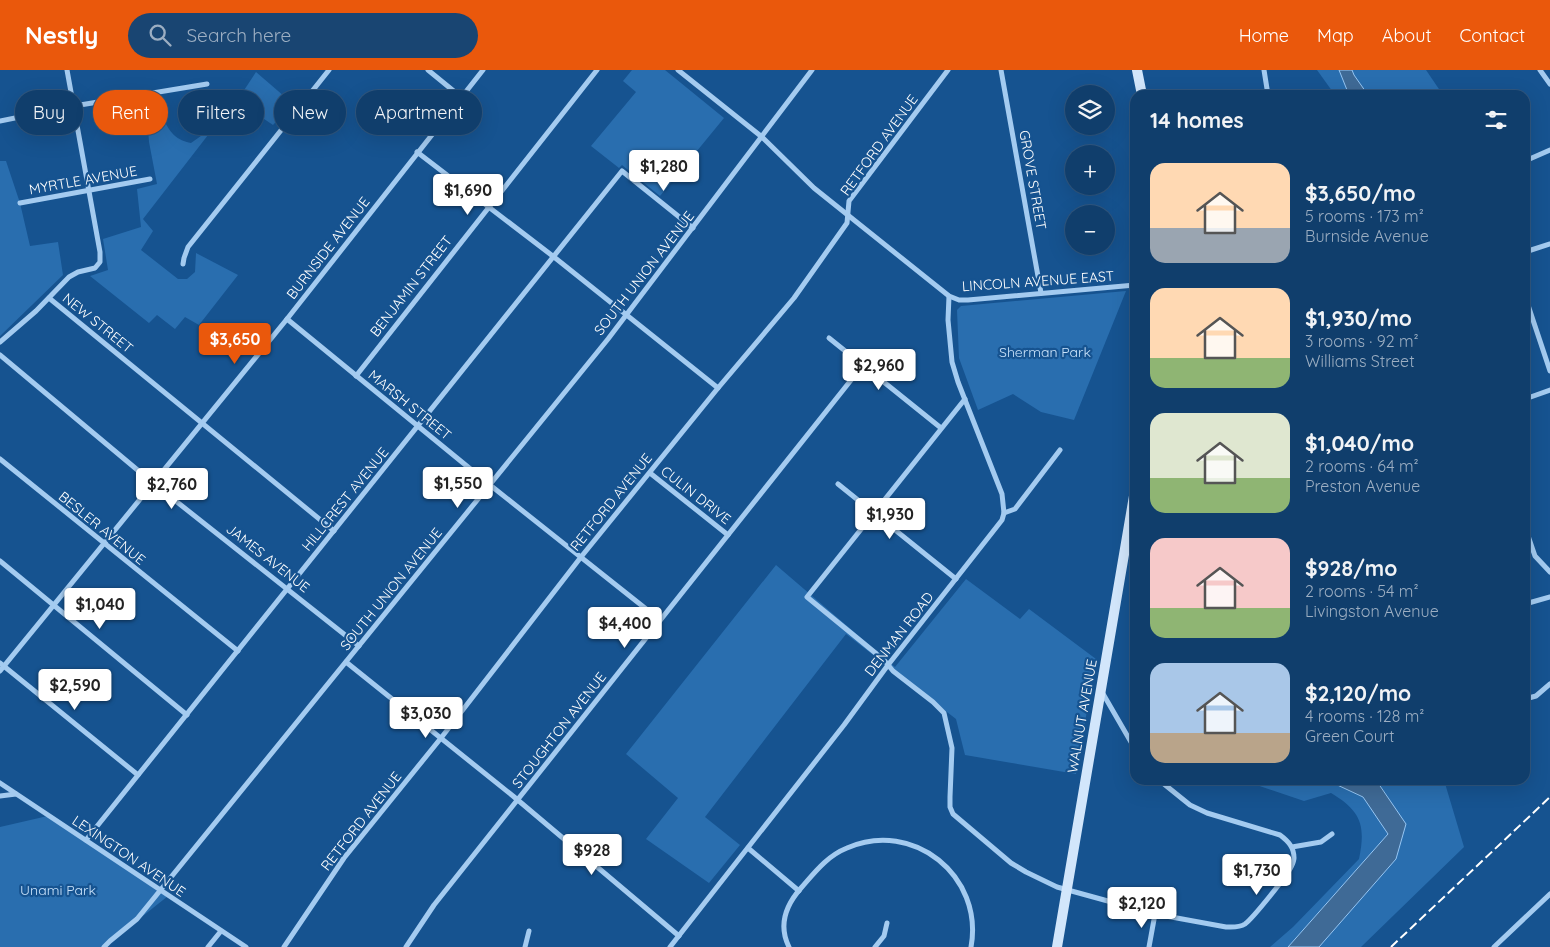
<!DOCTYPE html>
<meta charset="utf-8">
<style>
body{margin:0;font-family:Quicksand,sans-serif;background:#194572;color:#f1f3f6;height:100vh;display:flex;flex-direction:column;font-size:19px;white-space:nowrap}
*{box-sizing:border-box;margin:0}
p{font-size:16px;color:#9caec2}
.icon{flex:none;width:28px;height:28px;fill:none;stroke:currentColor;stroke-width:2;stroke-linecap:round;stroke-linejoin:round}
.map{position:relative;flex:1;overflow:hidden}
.drawer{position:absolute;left:1130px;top:20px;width:400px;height:695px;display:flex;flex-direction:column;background:#103e6c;border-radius:15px;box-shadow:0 5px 20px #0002,0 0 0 1px #30577f}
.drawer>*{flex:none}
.hud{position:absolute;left:15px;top:20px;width:475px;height:45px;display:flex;gap:10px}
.tools{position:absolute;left:1065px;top:15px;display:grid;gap:10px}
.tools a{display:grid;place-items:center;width:50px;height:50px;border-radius:50%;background:#103e6c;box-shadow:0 5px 20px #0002,0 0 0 1px #30577f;font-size:25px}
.price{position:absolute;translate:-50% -42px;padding:0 11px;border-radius:5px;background:#fff;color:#222;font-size:16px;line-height:32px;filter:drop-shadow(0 1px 2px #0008)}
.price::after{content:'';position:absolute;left:50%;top:30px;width:15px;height:11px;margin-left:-8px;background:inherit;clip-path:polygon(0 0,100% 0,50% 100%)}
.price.active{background:#ea580c;color:#fff}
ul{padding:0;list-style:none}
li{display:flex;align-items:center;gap:15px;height:125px;padding:0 20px}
li span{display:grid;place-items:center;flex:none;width:140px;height:100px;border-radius:15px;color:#555}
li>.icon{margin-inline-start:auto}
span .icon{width:60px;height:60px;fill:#fffc;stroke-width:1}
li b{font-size:21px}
h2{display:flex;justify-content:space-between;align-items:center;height:60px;padding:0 20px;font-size:21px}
.tag{padding:0 18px;border-radius:22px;background:#103e6c;box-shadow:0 5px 20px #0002,0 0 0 1px #30577f;font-size:18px;line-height:45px}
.tag.active{background:#ea580c;color:#fff}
header{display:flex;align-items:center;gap:30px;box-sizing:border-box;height:70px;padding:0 25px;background:#ea580c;color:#fff}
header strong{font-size:24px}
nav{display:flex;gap:28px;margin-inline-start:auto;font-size:18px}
.search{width:350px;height:45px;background:#194572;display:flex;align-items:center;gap:12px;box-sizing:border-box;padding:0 18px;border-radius:28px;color:#9caec2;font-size:19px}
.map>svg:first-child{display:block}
</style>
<header>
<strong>Nestly</strong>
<div class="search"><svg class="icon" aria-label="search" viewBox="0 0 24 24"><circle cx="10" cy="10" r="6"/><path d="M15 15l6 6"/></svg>Search here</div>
<nav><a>Home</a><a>Map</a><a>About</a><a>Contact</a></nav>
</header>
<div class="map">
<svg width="1550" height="877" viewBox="0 0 1550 877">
<rect width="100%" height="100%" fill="#165390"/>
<g fill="#296eaf">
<polygon points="632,0 665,0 724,48 660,126 622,95 619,98 591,76 636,22 623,11"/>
<polygon points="1317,0 1426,0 1443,25 1335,25"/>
<polygon points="256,2 292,33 273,55 237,31"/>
<path d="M160,44C170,60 172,69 191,73L215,56L143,149L153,161L141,180L178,209H187L195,202L196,183L238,205L199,255L185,247L175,259L157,245L149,253L90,206L108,200L103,169L141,157L137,119L157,114L149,72L147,45Z"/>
<polygon points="0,91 6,91 20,133 30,176 58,172 63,205 0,266"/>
<polygon points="1126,221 1074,350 1041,342 1013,324 978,340 959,288 957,240 961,236"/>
<polygon points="776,495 895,597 966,509 1020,549 1029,539 1096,589 1076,704 965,685 956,649 846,564 705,747 740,775 709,813 646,769 678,728 626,684"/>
<path d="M1242,710C1278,710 1331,704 1362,726C1369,732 1382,756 1388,764L1288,877H1270L1293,857L1359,789C1366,755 1361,741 1331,723L1304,731Z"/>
<polygon points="1376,710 1444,710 1464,777 1361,877 1319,877 1396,788 1405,754"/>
<polygon points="52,745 168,826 104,877 0,877 0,757"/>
</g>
<g fill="#3f6a96" stroke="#96c6f3">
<polygon points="1339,0 1352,0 1354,5 1368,25 1349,25"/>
<polygon points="1308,710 1376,710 1406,754 1396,789 1319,877 1288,877 1388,764 1363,727 1333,713"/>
</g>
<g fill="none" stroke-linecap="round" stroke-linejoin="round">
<g stroke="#a4cbf0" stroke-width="5">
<polyline points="428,0 461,27"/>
<polyline points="678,0 762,67 814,118 949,226 959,230 968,230 1135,215"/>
<polyline points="1001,0 1041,223"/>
<polyline points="1264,0 1268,25"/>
<polyline points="1540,0 1550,14"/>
<polyline points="0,51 74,36 207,14"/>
<polyline points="417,82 554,187 718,318"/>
<polyline points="1525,91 1550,80"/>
<polyline points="20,133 150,109"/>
<polyline points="1525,182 1550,174"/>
<polyline points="183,194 184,188 188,177 329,0"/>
<polyline points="1525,226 1550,301"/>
<polyline points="49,228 334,461"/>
<polyline points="287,249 490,415 660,550"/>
<polyline points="829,268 941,358"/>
<polyline points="0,272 36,241 69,207 78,202 95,198 100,192 100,182 67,0"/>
<polyline points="0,285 153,413 359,576"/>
<polyline points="356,306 597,0"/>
<path d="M965,329L807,527L884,590L893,601L933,632L944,643L952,678L950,727V737L953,744L1011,793L1026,802L1057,817L1155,844L1226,857C1232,857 1239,858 1245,854C1252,849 1289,804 1292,795C1293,794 1294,789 1294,788C1294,777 1288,771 1280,765L1207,743L1190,735L1159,710"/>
<polyline points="1525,329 1550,320"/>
<polyline points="0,389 238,581"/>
<polyline points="650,403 728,465"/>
<polyline points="838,414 956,509"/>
<polyline points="1004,443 1015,439 1060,380"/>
<polyline points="1525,457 1535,486 1550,502"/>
<polyline points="0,491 187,645"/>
<polyline points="1525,534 1550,527"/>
<polyline points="346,592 513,726 679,866"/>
<polyline points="0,593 138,705"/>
<polyline points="0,601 287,249 483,0"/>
<polyline points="1102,622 1135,679"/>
<polyline points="1525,629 1536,626 1550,614"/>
<polyline points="0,713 246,877"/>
<polyline points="0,726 16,724"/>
<polyline points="86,770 622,101 693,158"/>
<polyline points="1292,777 1321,772 1332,764"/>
<polyline points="748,778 799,821"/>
<polyline points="104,877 110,871 137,849 608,269 812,0"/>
<polyline points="208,877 221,861"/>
<polyline points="284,877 344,788 441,668 581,487 718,318 794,228 847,153 849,131 948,0"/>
<polyline points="406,877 434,835 863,295"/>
<polyline points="525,877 529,861"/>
<polyline points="670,877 844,655 888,595 1002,450 1004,443 1002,424 958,312 952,292 948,250 949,226"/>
<path d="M789,877C778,855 786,835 801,818C815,802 827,786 847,778C913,749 984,806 971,877"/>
<polyline points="875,877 884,866 887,853"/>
<polyline points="1149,877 1155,844"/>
<polyline points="1494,877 1550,824"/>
</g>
<g stroke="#d2e6fb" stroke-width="10">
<polyline points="1137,0 1142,25"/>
<polyline points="1057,877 1135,420"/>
</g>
<polyline stroke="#fff" stroke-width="2" stroke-dasharray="9 4" stroke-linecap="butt" points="1391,877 1550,727"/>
</g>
<g text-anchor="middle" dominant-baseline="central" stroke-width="4.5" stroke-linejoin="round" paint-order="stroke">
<g font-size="14" fill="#fff" stroke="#165390">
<text transform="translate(879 75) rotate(-54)">RETFORD AVENUE</text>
<text transform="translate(83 110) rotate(-10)">MYRTLE AVENUE</text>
<text transform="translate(1033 110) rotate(80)">GROVE STREET</text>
<text transform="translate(328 178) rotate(-52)">BURNSIDE AVENUE</text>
<text transform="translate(644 203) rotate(-52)">SOUTH UNION AVENUE</text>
<text transform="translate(1038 211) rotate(-4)">LINCOLN AVENUE EAST</text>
<text transform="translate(411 216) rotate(-52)">BENJAMIN STREET</text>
<text transform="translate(98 253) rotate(39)">NEW STREET</text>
<text transform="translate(410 335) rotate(39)">MARSH STREET</text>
<text transform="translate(696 425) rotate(38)">CULIN DRIVE</text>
<text transform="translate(345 429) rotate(-51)">HILLCREST AVENUE</text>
<text transform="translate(611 432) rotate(-51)">RETFORD AVENUE</text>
<text transform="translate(102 458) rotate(39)">BESLER AVENUE</text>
<text transform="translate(268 488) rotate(38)">JAMES AVENUE</text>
<text transform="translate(391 519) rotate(-51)">SOUTH UNION AVENUE</text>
<text transform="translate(899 564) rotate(-52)">DENMAN ROAD</text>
<text transform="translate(1082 646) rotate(-80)">WALNUT AVENUE</text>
<text transform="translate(559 660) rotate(-52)">STOUGHTON AVENUE</text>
<text transform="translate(361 751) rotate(-52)">RETFORD AVENUE</text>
<text transform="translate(129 786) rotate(34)">LEXINGTON AVENUE</text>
</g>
<g font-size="14" fill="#cae3fb" stroke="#165390">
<text x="1045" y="282">Sherman Park</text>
<text x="58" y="820">Unami Park</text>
</g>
</g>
</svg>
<div class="tools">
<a><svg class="icon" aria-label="layers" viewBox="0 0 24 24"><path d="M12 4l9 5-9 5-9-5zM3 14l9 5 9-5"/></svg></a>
<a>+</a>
<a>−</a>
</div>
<b class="price" style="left:664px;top:122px">$1,280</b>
<b class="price" style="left:468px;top:146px">$1,690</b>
<b class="price active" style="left:235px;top:295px">$3,650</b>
<b class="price" style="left:879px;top:321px">$2,960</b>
<b class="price" style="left:458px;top:439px">$1,550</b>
<b class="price" style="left:172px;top:440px">$2,760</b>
<b class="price" style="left:890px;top:470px">$1,930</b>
<b class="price" style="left:100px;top:560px">$1,040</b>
<b class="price" style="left:625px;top:579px">$4,400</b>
<b class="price" style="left:75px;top:641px">$2,590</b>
<b class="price" style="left:426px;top:669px">$3,030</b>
<b class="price" style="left:592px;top:806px">$928</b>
<b class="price" style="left:1257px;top:826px">$1,730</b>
<b class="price" style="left:1142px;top:859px">$2,120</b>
<div class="hud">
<a class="tag">Buy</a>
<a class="tag active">Rent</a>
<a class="tag">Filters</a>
<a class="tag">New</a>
<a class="tag">Apartment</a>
</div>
<section class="drawer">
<h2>14 homes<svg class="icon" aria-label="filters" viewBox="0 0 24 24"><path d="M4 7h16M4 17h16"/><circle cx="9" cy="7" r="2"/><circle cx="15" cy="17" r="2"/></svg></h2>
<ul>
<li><span style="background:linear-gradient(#ffd9b3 65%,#9aa5b1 0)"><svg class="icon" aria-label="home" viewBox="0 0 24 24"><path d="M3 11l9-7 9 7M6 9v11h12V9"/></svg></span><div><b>$3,650/mo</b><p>5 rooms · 173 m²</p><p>Burnside Avenue</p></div></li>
<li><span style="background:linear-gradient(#ffd9b3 70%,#8fb573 0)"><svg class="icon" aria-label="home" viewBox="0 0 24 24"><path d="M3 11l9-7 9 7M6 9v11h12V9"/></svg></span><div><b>$1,930/mo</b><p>3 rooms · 92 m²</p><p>Williams Street</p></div></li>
<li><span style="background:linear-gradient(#dfe7d0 65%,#8fb573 0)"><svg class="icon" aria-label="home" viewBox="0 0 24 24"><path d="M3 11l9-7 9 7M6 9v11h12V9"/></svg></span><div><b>$1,040/mo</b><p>2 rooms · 64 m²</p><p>Preston Avenue</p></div></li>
<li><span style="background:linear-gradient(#f6c9c9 70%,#8fb573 0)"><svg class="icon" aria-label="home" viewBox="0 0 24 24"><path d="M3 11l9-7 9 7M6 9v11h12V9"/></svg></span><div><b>$928/mo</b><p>2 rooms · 54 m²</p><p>Livingston Avenue</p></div></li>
<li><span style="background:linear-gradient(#a9c7e8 70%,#b9a48a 0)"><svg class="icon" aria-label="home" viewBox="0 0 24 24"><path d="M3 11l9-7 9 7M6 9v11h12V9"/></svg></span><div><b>$2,120/mo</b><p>4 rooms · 128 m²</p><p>Green Court</p></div></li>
</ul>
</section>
</div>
